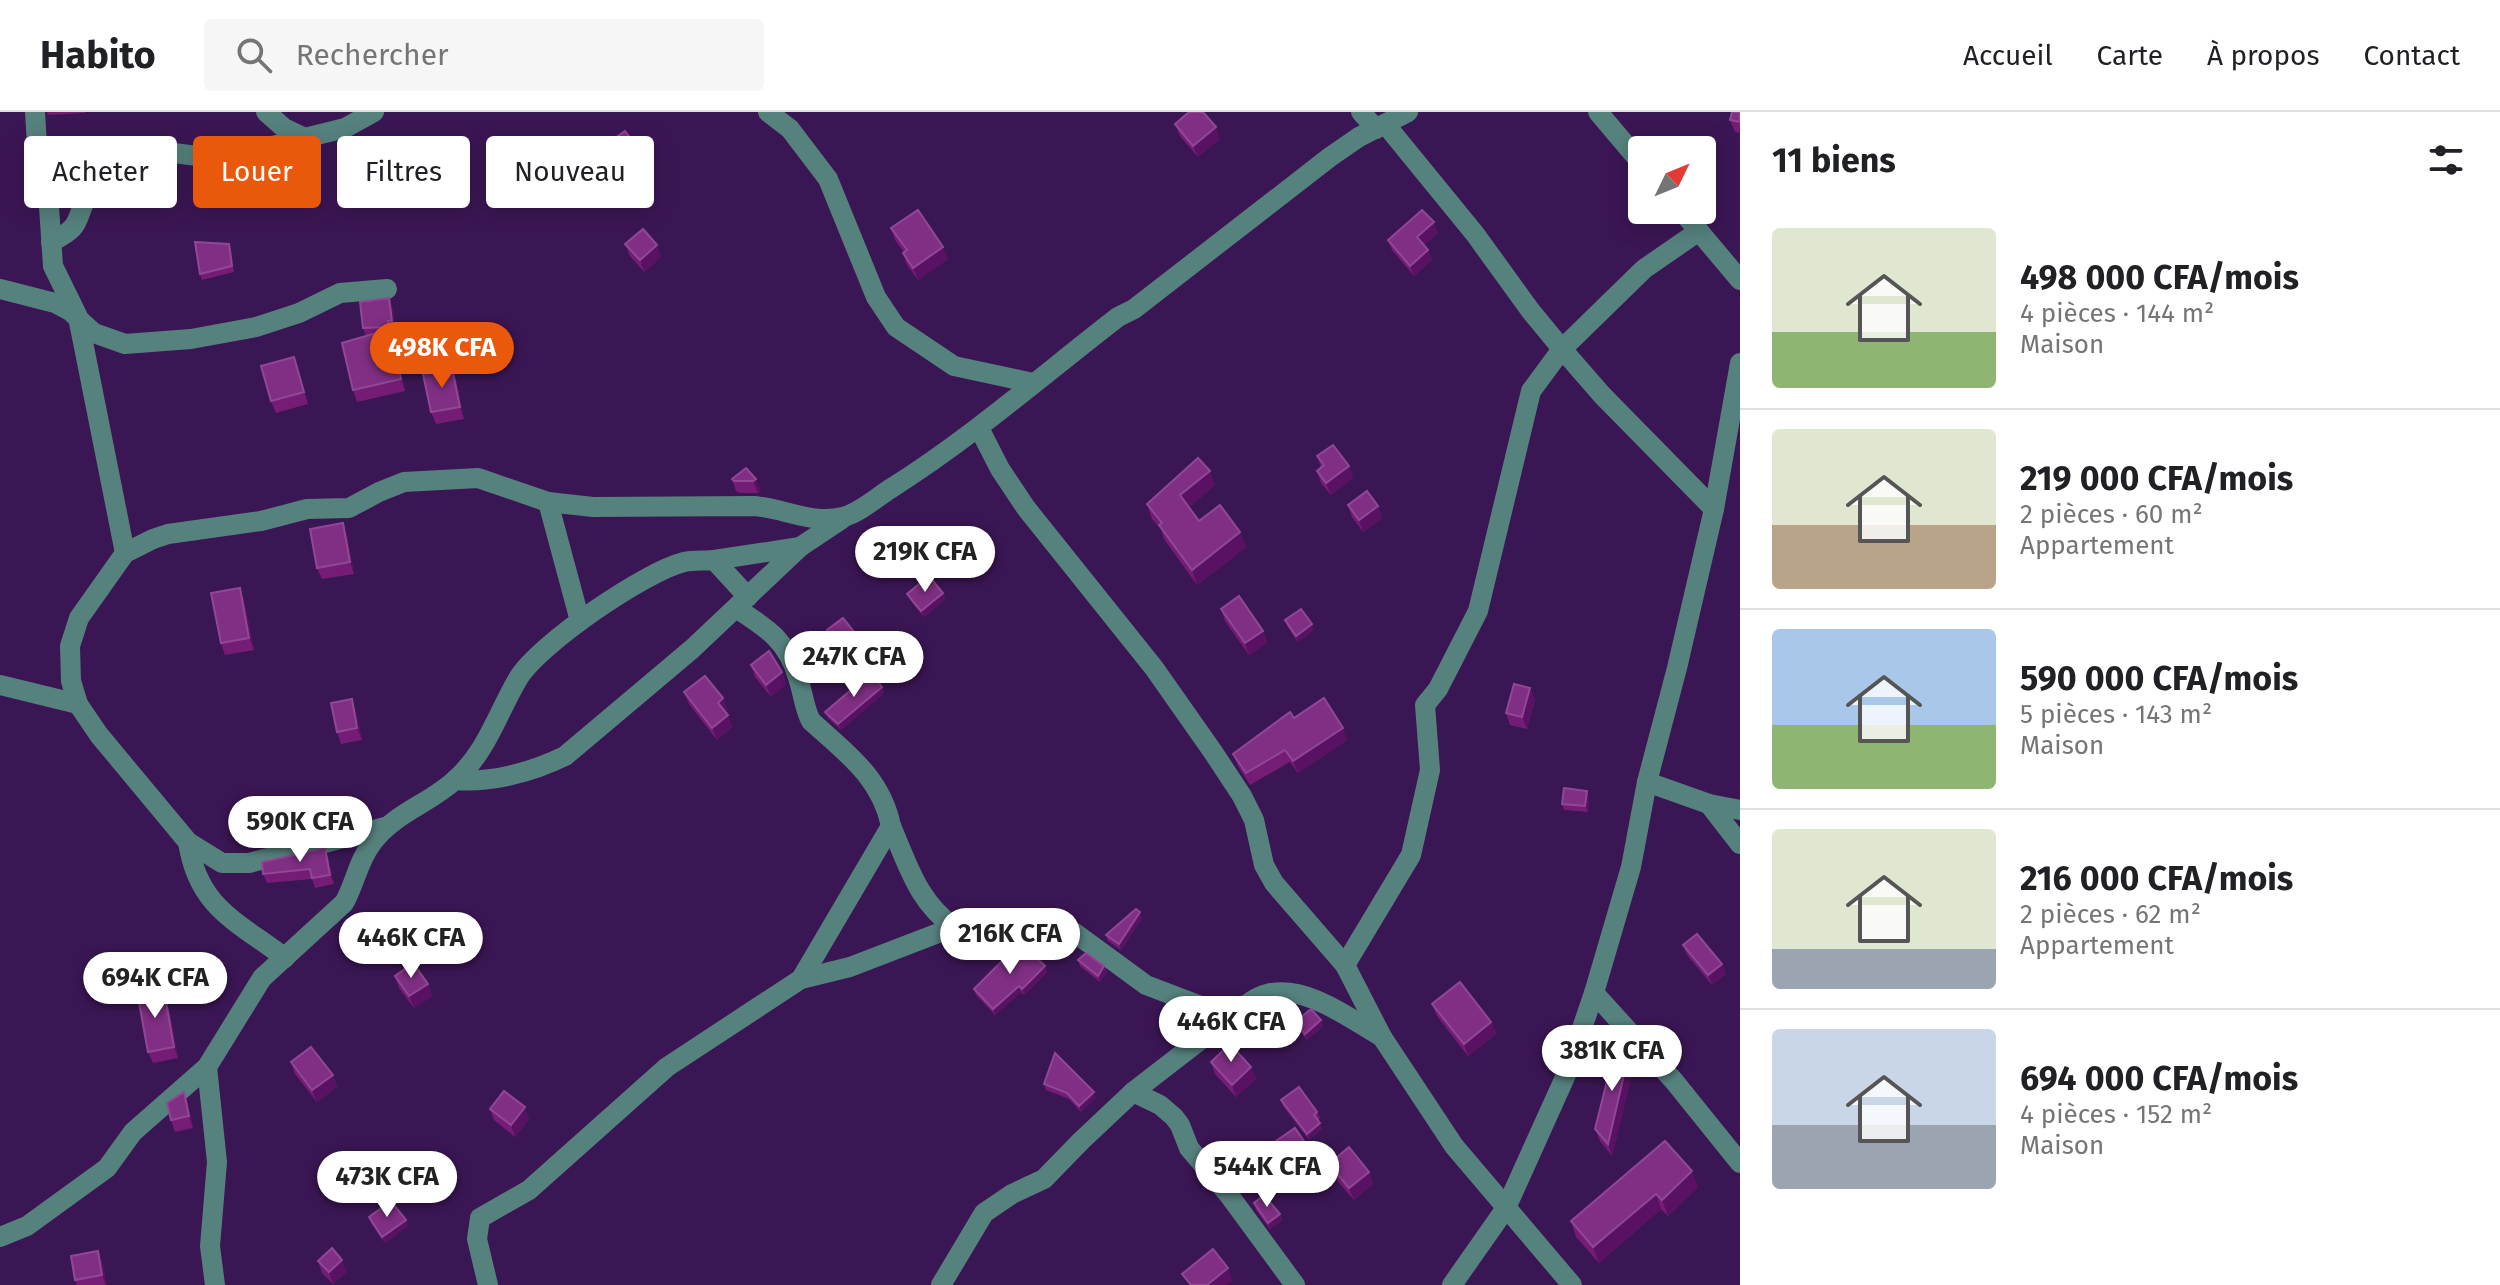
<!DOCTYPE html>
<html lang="fr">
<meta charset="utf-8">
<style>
body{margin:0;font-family:"Fira Sans",sans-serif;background:#f6f6f6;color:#202124;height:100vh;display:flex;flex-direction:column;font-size:30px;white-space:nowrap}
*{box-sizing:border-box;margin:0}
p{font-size:26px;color:#757577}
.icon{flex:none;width:44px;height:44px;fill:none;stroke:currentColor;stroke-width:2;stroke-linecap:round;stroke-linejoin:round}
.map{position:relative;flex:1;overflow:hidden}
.panel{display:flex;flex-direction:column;background:#fff;width:760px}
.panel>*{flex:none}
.guide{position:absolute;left:24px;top:24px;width:760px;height:72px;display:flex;gap:16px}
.needle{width:52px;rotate:47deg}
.fabs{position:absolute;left:1628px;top:24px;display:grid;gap:16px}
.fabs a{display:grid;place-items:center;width:88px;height:88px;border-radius:8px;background:#fff;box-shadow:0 4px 20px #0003;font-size:40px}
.price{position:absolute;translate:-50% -68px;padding:0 18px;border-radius:28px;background:#fff;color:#222;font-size:26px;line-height:52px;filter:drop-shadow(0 2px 4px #0008)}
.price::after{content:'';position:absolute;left:50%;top:48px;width:24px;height:18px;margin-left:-12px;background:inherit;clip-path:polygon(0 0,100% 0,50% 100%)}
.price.active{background:#ea580c;color:#fff}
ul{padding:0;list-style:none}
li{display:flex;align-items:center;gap:24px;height:200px;padding:0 32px}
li+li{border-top:2px solid #e0e0e0}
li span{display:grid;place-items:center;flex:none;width:224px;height:160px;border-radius:8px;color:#555}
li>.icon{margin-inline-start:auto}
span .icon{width:96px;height:96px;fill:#fffc;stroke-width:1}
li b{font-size:34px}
h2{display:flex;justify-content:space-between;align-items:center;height:96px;padding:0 32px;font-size:34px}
.tag{padding:0 28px;border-radius:8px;background:#fff;box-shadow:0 4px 20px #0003;font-size:28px;line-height:72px}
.tag.active{background:#ea580c;color:#fff}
header{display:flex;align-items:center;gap:48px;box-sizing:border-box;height:112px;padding:0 40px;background:#fff;border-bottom:2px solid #e0e0e0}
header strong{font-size:38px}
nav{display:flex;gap:44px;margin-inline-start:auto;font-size:28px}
.search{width:560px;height:72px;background:#f6f6f6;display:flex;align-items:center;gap:20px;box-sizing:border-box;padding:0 28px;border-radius:8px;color:#757577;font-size:30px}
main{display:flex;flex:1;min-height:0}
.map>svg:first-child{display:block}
</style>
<header>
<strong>Habito</strong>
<div class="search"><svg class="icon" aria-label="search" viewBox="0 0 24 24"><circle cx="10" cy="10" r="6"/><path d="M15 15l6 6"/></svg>Rechercher</div>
<nav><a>Accueil</a><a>Carte</a><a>À propos</a><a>Contact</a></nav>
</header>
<main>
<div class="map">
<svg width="1740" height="1173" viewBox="0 0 1740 1173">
<rect width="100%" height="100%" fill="#3b1654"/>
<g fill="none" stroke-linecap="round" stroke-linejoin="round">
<g stroke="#56827e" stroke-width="20">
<polyline points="35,0 38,50 118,44 151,38 197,44 244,41 345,16 374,0"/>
<polyline points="266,0 284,16 307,27"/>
<polyline points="768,0 790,17 828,67 876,185 896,215 954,254 1033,271"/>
<polyline points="1361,0 1376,17"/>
<polyline points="1598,0 1642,52"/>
<polyline points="1386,13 1475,122 1530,198 1562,237 1602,283 1714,397"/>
<polyline points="38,50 49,95 53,154 78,205 125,441"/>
<polyline points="1681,98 1740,168"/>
<path d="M51,130C83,114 74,110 88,82C95,69 106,58 112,44"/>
<polyline points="0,177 55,191 70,199 94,221 125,232 191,227 256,215 299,201 340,181 387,177"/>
<polyline points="979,316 1000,357 1026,396 1154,556 1213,640 1242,684 1254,708 1264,753 1274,771 1345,853 1382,925 1454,1034 1572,1173"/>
<polyline points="714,448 800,435"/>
<path d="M736,496C767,516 788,529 798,566C803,580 804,596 811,609C845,640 881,665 891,714L801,867"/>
<path d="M580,509L548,390L593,395L754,394C783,396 813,413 843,405C859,401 876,386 890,377C971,326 1043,263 1118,205L1134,197L1330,45L1359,25L1408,0"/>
<polyline points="0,573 78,592"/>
<path d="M455,668C492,671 532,660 565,644L692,537L800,435L842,407"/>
<polyline points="1647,670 1709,692 1740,698"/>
<polyline points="1709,692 1740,732"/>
<polyline points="385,715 249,751 222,751 188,730 99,623 78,592 71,569 70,534 79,506 125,441 153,427 168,422 261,409 307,397 349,396 379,380 404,370 478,366 548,390"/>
<path d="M188,730C198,796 237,809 285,846"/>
<path d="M954,815L1018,810L1051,811L1075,821L1146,873L1230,905C1241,897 1254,885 1267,882C1306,872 1350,907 1382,925"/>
<polyline points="1345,853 1411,743 1430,658 1425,593 1438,577 1478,499 1531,279 1562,237 1644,157 1699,119"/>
<polyline points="1594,881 1674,969 1740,1051"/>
<polyline points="207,955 217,1050 210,1134 215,1173"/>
<polyline points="1133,980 1230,905"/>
<path d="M0,1125L27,1114L107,1056L133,1020L207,955L262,866L344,791C355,772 358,749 372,731C394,701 429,692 455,668C487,640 498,600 519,565C541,531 644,460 684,450C693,448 704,449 714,448L748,485"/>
<path d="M488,1173L477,1127L480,1106L529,1078L667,955L801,867L850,855L954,815C918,790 908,753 891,714"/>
<polyline points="941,1173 984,1101 1012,1082 1044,1067 1081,1029 1133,980 1160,993 1174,1005 1180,1013 1189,1036 1229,1083 1295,1173"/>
<polyline points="1452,1173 1506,1096 1566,963 1594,881 1631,755 1647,670 1677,556 1714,397 1740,251"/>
</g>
</g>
<g fill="#751c76">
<polygon points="47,0 85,0 85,1 48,3"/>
<polygon points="1740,0 1740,21 1735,20 1730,8"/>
<polygon points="1175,12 1220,27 1198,45 1180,24"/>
<polygon points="596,40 641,40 645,52 617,73 601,52"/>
<polygon points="161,54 166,65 169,89 146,92 141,80"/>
<polygon points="891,116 948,147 918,168 907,153 903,141 904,140 895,128"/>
<polygon points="1438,121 1424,133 1428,138 1432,148 1414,164 1392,138 1388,128"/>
<polygon points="229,132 231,138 234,160 202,168 200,162"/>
<polygon points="625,132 661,145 644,160 630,144"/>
<polygon points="389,186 393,198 396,221 392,221 405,279 357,290 353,278 366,224 363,216"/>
<polygon points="452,256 456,268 464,307 436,312 431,300"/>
<polygon points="298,257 308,292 276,301 271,289"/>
<polygon points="1317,344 1349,354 1353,366 1331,383 1321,371 1317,359 1321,355"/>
<polygon points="746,356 761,379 758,381 739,381 736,379 732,367"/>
<polygon points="1215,373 1189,395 1199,409 1246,435 1197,473 1164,427 1161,417 1152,407 1147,392"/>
<polygon points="1348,393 1378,394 1382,406 1363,420 1352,405"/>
<polygon points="347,423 354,462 322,467 317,456"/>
<polygon points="240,476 244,488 254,538 225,543 221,531"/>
<polygon points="943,481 945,487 924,505 910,488 907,482"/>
<polygon points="1221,497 1263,519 1267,531 1249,543 1225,509"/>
<polygon points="1285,508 1314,518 1298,530 1287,514"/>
<polygon points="827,518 863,531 865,537 849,551 829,524"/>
<polygon points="751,553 782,560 786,572 771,585 755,565"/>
<polygon points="882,575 884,581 841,618 828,606 825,600"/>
<polygon points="1530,576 1535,588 1527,617 1510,613 1506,601"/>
<polygon points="684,580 723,586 727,598 725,600 732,615 717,628 689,592"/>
<polygon points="356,599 362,628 341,632 337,620"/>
<polygon points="1294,606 1347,628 1298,661 1290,650 1250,673 1238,654 1233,642"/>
<polygon points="1589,685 1588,700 1564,698 1562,692"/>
<polygon points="328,745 334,772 315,776 312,767 267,771 263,762"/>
<polygon points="1140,800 1142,806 1121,838 1108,829 1106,823"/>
<polygon points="1683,833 1722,852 1726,862 1712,873 1687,843"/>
<polygon points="1078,848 1104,854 1107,860 1100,870 1080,854"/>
<polygon points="1047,860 1024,883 1021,880 995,903 976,883 974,877"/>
<polygon points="395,864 428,872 432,884 414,896 399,876"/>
<polygon points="1432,892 1491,910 1496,922 1468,944 1437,904"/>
<polygon points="169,895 178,946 153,951 148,940"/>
<polygon points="1295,910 1323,914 1307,928 1297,916"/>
<polygon points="1635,949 1612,1044 1600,1029 1595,1017"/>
<polygon points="291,950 333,963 337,975 317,990 295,962"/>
<polygon points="1211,950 1251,955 1256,967 1236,985 1215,962"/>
<polygon points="1044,972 1096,986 1081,1000 1069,987 1046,978"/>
<polygon points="184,980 188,992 193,1016 175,1020 171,1008"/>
<polygon points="1281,988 1317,1000 1320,1006 1318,1008 1322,1017 1309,1028 1283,994"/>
<polygon points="490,997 529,1007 515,1025 494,1008"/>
<polygon points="1665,1029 1698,1075 1668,1104 1661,1097 1599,1151 1576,1125 1571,1109"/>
<polygon points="1273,1031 1315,1051 1293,1066 1277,1043"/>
<polygon points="1329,1052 1369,1060 1373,1072 1354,1088 1333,1064"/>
<polygon points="1254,1091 1280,1102 1282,1108 1270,1117 1256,1098"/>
<polygon points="369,1105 408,1114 385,1131 371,1111"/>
<polygon points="318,1149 347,1160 333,1172 322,1161"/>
<polygon points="103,1151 106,1173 77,1173 75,1168"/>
</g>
<g fill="#591263">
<polygon points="1216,15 1220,27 1198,45 1193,34"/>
<polygon points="641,40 645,52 617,73 612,61"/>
<polygon points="161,54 166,65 169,89 165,77"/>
<polygon points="1434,110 1438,121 1421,136 1417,125"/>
<polygon points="657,133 661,145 644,160 640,148"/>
<polygon points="943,135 948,147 918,168 913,156"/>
<polygon points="1428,138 1432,148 1414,164 1410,154"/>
<polygon points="389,186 393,198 396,221 392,209"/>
<polygon points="390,217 394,229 405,279 401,267"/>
<polygon points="452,256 456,268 464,307 460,295"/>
<polygon points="1349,354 1353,366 1331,383 1326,371"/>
<polygon points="1210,359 1215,373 1186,398 1180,383"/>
<polygon points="756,367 761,379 758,381 753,369"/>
<polygon points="1378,394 1382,406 1363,420 1359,408"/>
<polygon points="343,411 347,423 354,462 350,450"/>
<polygon points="1240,420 1246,435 1197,473 1192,458"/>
<polygon points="240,476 244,488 254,538 249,526"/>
<polygon points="943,481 945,487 924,505 921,499"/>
<polygon points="1312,512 1314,518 1298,530 1296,524"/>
<polygon points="1263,519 1267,531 1249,543 1245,531"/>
<polygon points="863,531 865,537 849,551 847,545"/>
<polygon points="782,560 786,572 771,585 766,573"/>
<polygon points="882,575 884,581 841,618 838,612"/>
<polygon points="1530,576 1535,588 1527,617 1522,605"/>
<polygon points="723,586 727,598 722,602 718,591"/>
<polygon points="352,587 356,599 362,628 357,616"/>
<polygon points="728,603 732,615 717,628 712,616"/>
<polygon points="1343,616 1347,628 1298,661 1293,649"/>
<polygon points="1587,679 1589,685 1588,700 1585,694"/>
<polygon points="325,736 328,745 334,772 330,763"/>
<polygon points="1140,800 1142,806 1121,838 1119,832"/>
<polygon points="1722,852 1726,862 1712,873 1708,863"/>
<polygon points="1045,854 1047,860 1024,883 1022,877"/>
<polygon points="1104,854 1107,860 1100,870 1098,864"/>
<polygon points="428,872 432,884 414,896 409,884"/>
<polygon points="1019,874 1021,880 995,903 993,897"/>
<polygon points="165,884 169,895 178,946 174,935"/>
<polygon points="1321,908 1323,914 1307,928 1305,922"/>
<polygon points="1491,910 1496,922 1468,944 1464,932"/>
<polygon points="1630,937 1635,949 1612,1044 1608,1032"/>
<polygon points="1251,955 1256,967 1236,985 1232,973"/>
<polygon points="333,963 337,975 317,990 312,978"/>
<polygon points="184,980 188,992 193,1016 189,1004"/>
<polygon points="1094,980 1096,986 1081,1000 1079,994"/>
<polygon points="525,995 529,1007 515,1025 511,1013"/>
<polygon points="1320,1011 1322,1017 1309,1028 1307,1022"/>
<polygon points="1311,1039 1315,1051 1293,1066 1289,1055"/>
<polygon points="1692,1059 1698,1075 1668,1104 1662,1088"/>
<polygon points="1369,1060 1373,1072 1354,1088 1349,1076"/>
<polygon points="1656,1082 1661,1097 1599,1151 1593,1135"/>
<polygon points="1280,1102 1282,1108 1270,1117 1268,1111"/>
<polygon points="406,1108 408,1114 385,1131 382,1125"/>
<polygon points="98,1139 103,1151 106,1173 102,1163"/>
<polygon points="342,1148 347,1160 333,1172 329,1160"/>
<polygon points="1228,1156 1233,1168 1226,1173 1207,1173"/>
</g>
<g fill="#812f84" stroke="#904895" stroke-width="2">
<polygon points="1189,0 1203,0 1216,15 1193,34 1175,12"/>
<polygon points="1732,0 1740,0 1740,10 1730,8"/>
<polygon points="625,19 641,40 612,61 596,40"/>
<polygon points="161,54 165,77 141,80 137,57"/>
<polygon points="918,98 943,135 913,156 903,141 907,138 891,116"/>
<polygon points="1422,98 1434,110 1417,125 1428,138 1410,154 1388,128"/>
<polygon points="643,117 657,133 640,148 625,132"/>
<polygon points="195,130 229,132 232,154 200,162"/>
<polygon points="389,186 392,209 388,209 389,215 363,216 360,190"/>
<polygon points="390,217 401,267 353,278 342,231"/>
<polygon points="294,245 304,280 271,289 261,254"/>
<polygon points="452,256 460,295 431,300 423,262"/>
<polygon points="1333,333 1349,354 1326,371 1317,359 1324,353 1317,344"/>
<polygon points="1198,346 1210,359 1180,383 1199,409 1220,393 1240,420 1192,458 1159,413 1162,411 1147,392"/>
<polygon points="746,356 756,367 753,369 734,369 732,367"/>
<polygon points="1367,379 1378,394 1359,408 1348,393"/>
<polygon points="343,411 350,450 317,456 310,417"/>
<polygon points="929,464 943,481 921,499 907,482"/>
<polygon points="240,476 249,526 221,531 211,481"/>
<polygon points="1239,484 1263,519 1245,531 1221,497"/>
<polygon points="1301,497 1312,512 1296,524 1285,508"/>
<polygon points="843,506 863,531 847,545 827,518"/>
<polygon points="769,539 782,560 766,573 751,553"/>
<polygon points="871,561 882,575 838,612 825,600"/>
<polygon points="705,564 723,586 718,591 728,603 712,616 684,580"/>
<polygon points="1514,572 1530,576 1522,605 1506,601"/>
<polygon points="1324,586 1343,616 1293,649 1285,638 1246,661 1233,642 1290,600 1294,606"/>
<polygon points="352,587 357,616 337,620 331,591"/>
<polygon points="1564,676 1587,679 1585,694 1562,692"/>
<polygon points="325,736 330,763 312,766 310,757 263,762 262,750"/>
<polygon points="1136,797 1140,800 1119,832 1106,823"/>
<polygon points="1697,822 1722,852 1708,863 1683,833"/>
<polygon points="1021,830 1045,854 1022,877 1019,874 993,897 974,877"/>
<polygon points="1086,841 1104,854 1098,864 1078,848"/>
<polygon points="413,851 428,872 409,884 395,864"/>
<polygon points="134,863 152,886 165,884 174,935 148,940"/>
<polygon points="1460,870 1491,910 1464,932 1432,892"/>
<polygon points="1311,897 1321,908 1305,922 1295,910"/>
<polygon points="1230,932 1251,955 1232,973 1211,950"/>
<polygon points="1616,933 1630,937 1608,1032 1595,1017"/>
<polygon points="311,935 333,963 312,978 291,950"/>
<polygon points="1055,941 1094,980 1079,994 1067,981 1044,972"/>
<polygon points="1299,975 1317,1000 1314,1003 1320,1011 1307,1022 1281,988"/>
<polygon points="504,979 525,995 511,1013 490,997"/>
<polygon points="184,980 189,1004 171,1008 167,991"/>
<polygon points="1295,1016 1311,1039 1289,1055 1273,1031"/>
<polygon points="1665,1029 1692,1059 1662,1088 1656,1082 1593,1135 1571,1109"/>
<polygon points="1349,1035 1369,1060 1349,1076 1329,1052"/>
<polygon points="1264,1083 1280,1102 1268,1111 1254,1091"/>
<polygon points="391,1089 406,1108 382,1125 369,1105"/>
<polygon points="332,1136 342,1148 329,1160 318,1149"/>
<polygon points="1213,1137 1228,1156 1207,1173 1191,1173 1182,1162"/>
<polygon points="98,1139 102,1163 75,1168 71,1144"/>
</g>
</svg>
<div class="fabs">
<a><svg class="needle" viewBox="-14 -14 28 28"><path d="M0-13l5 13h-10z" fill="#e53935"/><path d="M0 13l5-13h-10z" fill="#757577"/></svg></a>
</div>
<b class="price active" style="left:442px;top:278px">498K CFA</b>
<b class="price" style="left:925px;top:482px">219K CFA</b>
<b class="price" style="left:854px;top:587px">247K CFA</b>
<b class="price" style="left:300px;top:752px">590K CFA</b>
<b class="price" style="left:1010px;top:864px">216K CFA</b>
<b class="price" style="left:411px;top:868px">446K CFA</b>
<b class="price" style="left:155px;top:908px">694K CFA</b>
<b class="price" style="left:1231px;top:952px">446K CFA</b>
<b class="price" style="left:1612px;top:981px">381K CFA</b>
<b class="price" style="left:1267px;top:1097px">544K CFA</b>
<b class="price" style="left:387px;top:1107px">473K CFA</b>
<div class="guide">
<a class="tag">Acheter</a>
<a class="tag active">Louer</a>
<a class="tag">Filtres</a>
<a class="tag">Nouveau</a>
</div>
</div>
<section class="panel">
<h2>11 biens<svg class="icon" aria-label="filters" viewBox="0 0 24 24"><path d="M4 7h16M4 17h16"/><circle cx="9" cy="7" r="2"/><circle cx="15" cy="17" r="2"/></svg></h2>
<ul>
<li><span style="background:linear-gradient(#dfe7d0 65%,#8fb573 0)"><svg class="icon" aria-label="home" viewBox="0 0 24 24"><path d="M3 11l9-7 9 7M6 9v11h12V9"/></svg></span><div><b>498 000 CFA/mois</b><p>4 pièces · 144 m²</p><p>Maison</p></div></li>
<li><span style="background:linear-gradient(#dfe7d0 60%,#b9a48a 0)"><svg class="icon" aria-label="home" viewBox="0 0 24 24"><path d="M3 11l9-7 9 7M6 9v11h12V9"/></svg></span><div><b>219 000 CFA/mois</b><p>2 pièces · 60 m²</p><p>Appartement</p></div></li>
<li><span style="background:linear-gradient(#a9c7e8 60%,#8fb573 0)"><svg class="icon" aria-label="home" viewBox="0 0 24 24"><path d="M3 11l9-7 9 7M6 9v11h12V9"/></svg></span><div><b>590 000 CFA/mois</b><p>5 pièces · 143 m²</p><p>Maison</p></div></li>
<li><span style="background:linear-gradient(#dfe7d0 75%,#9aa5b1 0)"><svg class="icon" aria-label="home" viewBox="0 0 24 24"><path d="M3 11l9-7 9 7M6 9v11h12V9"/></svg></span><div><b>216 000 CFA/mois</b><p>2 pièces · 62 m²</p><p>Appartement</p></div></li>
<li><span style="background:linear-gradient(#c9d6e8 60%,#9aa5b1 0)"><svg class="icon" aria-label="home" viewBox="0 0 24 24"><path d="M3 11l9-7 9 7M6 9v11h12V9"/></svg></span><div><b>694 000 CFA/mois</b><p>4 pièces · 152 m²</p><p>Maison</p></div></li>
</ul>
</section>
</main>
